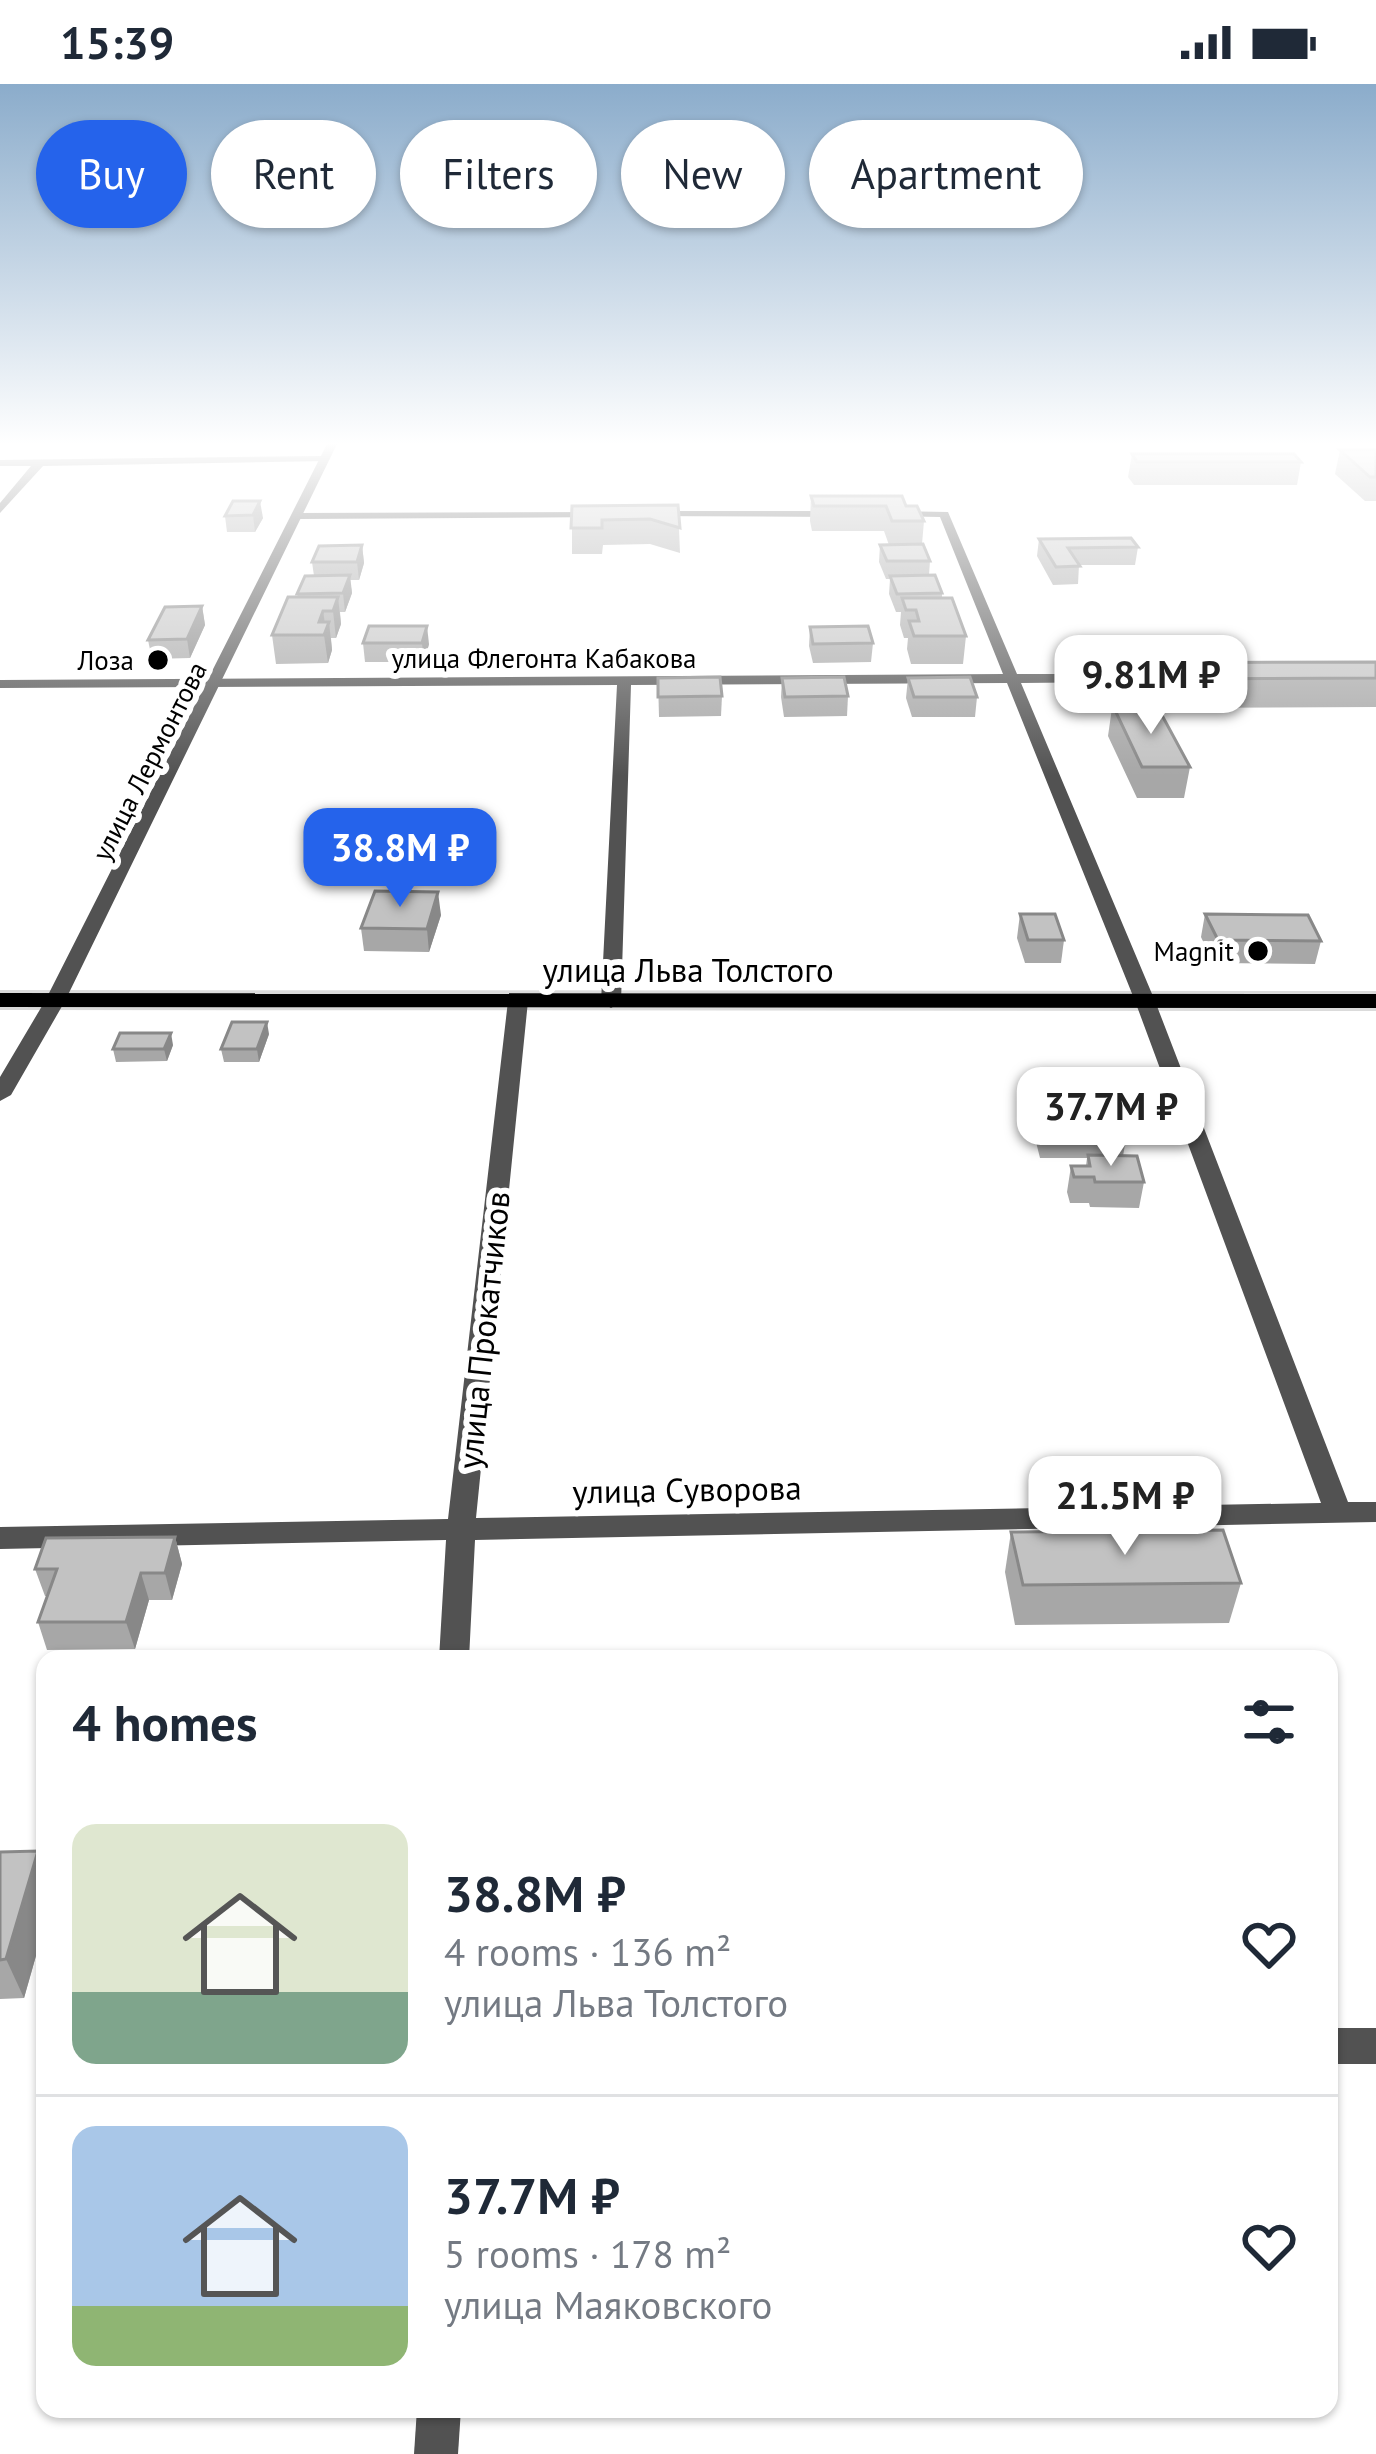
<!DOCTYPE html>
<meta charset="utf-8">
<style>
body{margin:0;font-family:"PT Sans",sans-serif;background:#f2f2f3;color:#1f2937;height:100vh;display:flex;flex-direction:column;font-size:45px;white-space:nowrap}
*{box-sizing:border-box;margin:0}
p{font-size:39px;color:#747a83}
.icon{flex:none;width:66px;height:66px;fill:none;stroke:currentColor;stroke-width:2;stroke-linecap:round;stroke-linejoin:round}
.map{position:relative;flex:1;overflow:hidden}
.sheet{position:absolute;left:36px;top:1566px;width:1302px;height:768px;display:flex;flex-direction:column;background:#fff;border-radius:24px;box-shadow:0 3px 9px #0004}
.sheet>*{flex:none}
.top-card{position:absolute;left:36px;top:36px;width:1305px;height:108px;display:flex;gap:24px}
.price{position:absolute;translate:-50% -102px;padding:0 27px;border-radius:24px;background:#fff;color:#222;font-size:39px;line-height:78px;filter:drop-shadow(0 3px 6px #0008)}
.price::after{content:'';position:absolute;left:50%;top:72px;width:36px;height:27px;margin-left:-18px;background:inherit;clip-path:polygon(0 0,100% 0,50% 100%)}
.price.active{background:#2563eb;color:#fff}
ul{padding:0;list-style:none}
li{display:flex;align-items:center;gap:36px;height:300px;padding:0 36px}
li+li{border-top:3px solid #e0e1e3}
li span{display:grid;place-items:center;flex:none;width:336px;height:240px;border-radius:24px;color:#555}
li>.icon{margin-inline-start:auto}
span .icon{width:144px;height:144px;fill:#fffc;stroke-width:1}
li b{font-size:51px}
h2{display:flex;justify-content:space-between;align-items:center;height:144px;padding:0 36px;font-size:51px}
.chip{padding:0 42px;border-radius:54px;background:#fff;box-shadow:0 3px 9px #0004;font-size:42px;line-height:108px}
.chip.active{background:#2563eb;color:#fff}
.status{display:flex;justify-content:space-between;align-items:center;height:84px;padding:0 60px;background:#fff;direction:ltr}
.status svg{height:33px;fill:currentColor}
.map>svg:first-child{display:block}
</style>
<div class="status"><b>15:39</b><svg viewBox="0 0 49 12"><path d="M0 12V9h3v3zM5 12V6h3v6zM10 12V3h3v9zM15 12V0h3v12zM26 1h20v11H26zM47 4h2v5h-2z"/></svg></div>
<div class="map">
<svg width="1376" height="2370" viewBox="0 0 1376 2370">
<rect width="100%" height="100%" fill="#fff"/>
<g fill="none" stroke-linecap="round" stroke-linejoin="round">
<defs>
<polygon id="primary" points="0,909 1376,910 1376,924 0,923"/>
</defs>
<use href="#primary" stroke="#dbdbdb" stroke-width="6"/>
<g fill="#525252" fill-rule="evenodd">
<polygon points="324,372 328,377 43,382 0,429 0,419 31,382 0,382 0,376"/>
<polygon points="646,427 839,427 845,430 839,433 642,432"/>
<polygon points="892,427 948,428 1017,590 1122,590 1129,594 1122,598 1021,599 1155,917 1348,1418 1376,1418 1376,1438 475,1456 469,1575 439,1575 446,1456 0,1465 0,1443 448,1435 508,917 518,911 528,917 476,1434 1321,1419 1135,917 1007,599 631,601 621,918 611,924 601,918 617,601 0,604 0,596 1003,590 940,433 888,432"/>
<polygon points="605,428 609,433 298,435 292,432 298,429"/>
<rect x="1329" y="1944" width="47" height="36"/>
<polygon points="417,2325 461,2325 458,2370 414,2370"/>
</g>
<polygon fill="#525252" fill-rule="evenodd" points="327,360 337,360 65,917 11,1011 0,1017 0,993 45,917"/>
<use href="#primary" fill="#000" fill-rule="evenodd"/>
</g>
<g fill="#a7a7a7">
<polygon points="1340,366 1376,366 1376,417 1365,417 1335,390"/>
<polygon points="1132,370 1301,378 1297,401 1134,401 1128,393"/>
<polygon points="811,412 906,422 924,437 922,460 930,477 929,491 942,509 942,514 966,552 963,580 911,580 907,565 908,554 904,554 900,541 901,528 896,528 889,510 890,495 886,495 879,478 880,461 889,461 884,447 812,447 810,437"/>
<polygon points="233,417 263,434 255,448 227,448 225,432"/>
<polygon points="678,421 680,469 650,460 603,461 602,470 572,470 572,422"/>
<polygon points="1039,455 1138,463 1135,481 1079,481 1078,500 1053,501 1037,472"/>
<polygon points="362,461 364,479 359,496 350,496 352,509 345,528 340,528 341,540 336,554 331,554 332,566 328,579 276,580 272,551 298,513 297,510 314,492 312,478"/>
<polygon points="202,522 205,541 190,574 152,575 148,556"/>
<polygon points="369,542 429,560 424,578 365,578 363,559"/>
<polygon points="810,543 873,559 871,578 813,579 809,562"/>
<polygon points="1376,578 1376,623 1158,624 1190,683 1184,714 1137,714 1108,652 1112,624 1097,624 1089,607 1093,579"/>
<polygon points="658,594 722,612 721,632 659,633"/>
<polygon points="782,594 848,612 847,632 784,633 781,613"/>
<polygon points="908,594 977,613 975,633 912,633 906,614"/>
<polygon points="1020,830 1064,856 1061,879 1025,879 1017,854"/>
<polygon points="1205,830 1321,857 1315,880 1213,879 1201,853"/>
<polygon points="441,831 429,868 364,867 361,844"/>
<polygon points="269,950 259,978 224,978 221,965"/>
<polygon points="173,961 167,977 116,978 113,965"/>
<polygon points="1072,1005 1127,1049 1123,1072 1144,1098 1139,1124 1090,1123 1089,1119 1070,1119 1067,1108 1071,1082 1086,1082 1087,1074 1040,1074 1033,1046 1036,1021 1069,1021"/>
<polygon points="1011,1448 1241,1499 1229,1539 1015,1541 1005,1488"/>
<polygon points="175,1453 182,1480 172,1516 149,1516 135,1565 47,1566 38,1538 47,1512 45,1512 35,1485"/>
<polygon points="38,1767 45,1784 45,1840 24,1914 0,1915 0,1768"/>
</g>
<g fill="#888">
<polygon points="260,417 263,434 255,448 253,431"/>
<polygon points="362,461 364,479 359,496 357,478"/>
<polygon points="350,491 352,509 345,528 343,509"/>
<polygon points="338,513 341,540 336,554 333,527"/>
<polygon points="202,522 205,541 190,574 187,555"/>
<polygon points="323,527 326,546 329,538 332,566 328,579 324,551 319,538"/>
<polygon points="427,542 429,560 424,578 422,559"/>
<polygon points="438,808 441,831 429,868 427,845"/>
<polygon points="267,938 269,950 259,978 257,965"/>
<polygon points="171,949 173,961 167,977 164,965"/>
<polygon points="175,1453 182,1480 172,1516 165,1489"/>
<polygon points="141,1489 149,1516 135,1565 126,1538"/>
<polygon points="38,1767 45,1784 45,1840 24,1914 6,1875"/>
</g>
<g fill="#c2c2c2" stroke="#888" stroke-width="3">
<polygon points="1340,366 1376,366 1376,393 1370,393"/>
<polygon points="1132,370 1294,370 1301,378 1137,378"/>
<polygon points="811,412 902,412 906,422 917,422 924,437 892,437 886,422 814,422"/>
<polygon points="233,417 260,417 253,431 225,432"/>
<polygon points="678,421 680,444 650,435 602,436 602,444 571,444 572,422"/>
<polygon points="1131,454 1138,463 1068,464 1080,482 1056,483 1039,455"/>
<polygon points="923,460 930,477 887,477 880,461"/>
<polygon points="362,461 357,478 312,478 319,462"/>
<polygon points="350,491 343,509 297,510 305,492"/>
<polygon points="935,491 942,509 897,510 890,492"/>
<polygon points="288,513 338,513 333,527 323,527 319,538 329,538 324,551 272,551"/>
<polygon points="902,514 952,514 966,552 914,552 909,537 919,537 916,526 906,526"/>
<polygon points="202,522 187,555 148,556 165,523"/>
<polygon points="369,542 427,542 422,559 363,559"/>
<polygon points="868,542 873,559 813,560 810,543"/>
<polygon points="1376,578 1376,594 1101,595 1093,579"/>
<polygon points="720,593 722,612 658,613 658,594"/>
<polygon points="844,593 848,612 785,613 782,594"/>
<polygon points="970,593 977,613 914,613 908,594"/>
<polygon points="1113,622 1157,622 1190,683 1142,683"/>
<polygon points="375,807 438,808 427,845 361,844"/>
<polygon points="1020,830 1055,830 1064,856 1028,856"/>
<polygon points="1205,830 1308,831 1321,857 1218,856"/>
<polygon points="232,938 267,938 257,965 221,965"/>
<polygon points="120,949 171,949 164,965 113,965"/>
<polygon points="1072,1005 1112,1005 1127,1049 1044,1049 1036,1021 1077,1021"/>
<polygon points="1088,1071 1137,1072 1144,1098 1095,1098 1094,1093 1074,1093 1071,1082 1090,1082"/>
<polygon points="1223,1446 1241,1499 1023,1501 1011,1448"/>
<polygon points="175,1453 165,1489 141,1489 126,1538 38,1538 57,1485 35,1485 46,1454"/>
<polygon points="38,1767 6,1875 0,1876 0,1768"/>
</g>
<linearGradient id="sky" x2="0" y2="1"><stop stop-color="#8baccb"/><stop offset="0.52" stop-color="#fff"/><stop offset="1" stop-color="#fff" stop-opacity="0"/></linearGradient>
<rect width="1376" height="692" fill="url(#sky)"/>
<g fill="#000" stroke="#fff" stroke-width="4.5">
<circle cx="158" cy="576" r="12"/>
<circle cx="1258" cy="867" r="12"/>
</g>
<g text-anchor="middle" dominant-baseline="central" stroke-width="12" stroke-linejoin="round" paint-order="stroke">
<g font-size="27" fill="#000" stroke="#fff">
<text x="544" y="574">улица Флегонта Кабакова</text>
<text transform="translate(149 677) rotate(-63)">улица Лермонтова</text>
</g>
<g font-size="27" fill="#000" stroke="#fff" text-anchor="end">
<text x="134" y="576">Лоза</text>
<text x="1234" y="867">Magnit</text>
</g>
<g font-size="33" fill="#000" stroke="#fff">
<text x="688" y="885">улица Льва Толстого</text>
<text transform="translate(483 1246) rotate(-84)">улица Прокатчиков</text>
<text transform="translate(687 1405) rotate(-1)">улица Суворова</text>
</g>
</g>
</svg>
<b class="price" style="left:1151px;top:653px">9.81M ₽</b>
<b class="price active" style="left:400px;top:826px">38.8M ₽</b>
<b class="price" style="left:1111px;top:1085px">37.7M ₽</b>
<b class="price" style="left:1125px;top:1474px">21.5M ₽</b>
<div class="top-card">
<a class="chip active">Buy</a>
<a class="chip">Rent</a>
<a class="chip">Filters</a>
<a class="chip">New</a>
<a class="chip">Apartment</a>
</div>
<section class="sheet">
<h2>4 homes<svg class="icon" aria-label="filters" viewBox="0 0 24 24"><path d="M4 7h16M4 17h16"/><circle cx="9" cy="7" r="2"/><circle cx="15" cy="17" r="2"/></svg></h2>
<ul>
<li><span style="background:linear-gradient(#dfe7d0 70%,#7fa58c 0)"><svg class="icon" aria-label="home" viewBox="0 0 24 24"><path d="M3 11l9-7 9 7M6 9v11h12V9"/></svg></span><div><b>38.8M ₽</b><p>4 rooms · 136 m²</p><p>улица Льва Толстого</p></div><svg class="icon" aria-label="heart" viewBox="0 0 24 24"><path d="M12 20l-8-8c-3-5 5-10 8-4 3-6 11-1 8 4z"/></svg></li>
<li><span style="background:linear-gradient(#a9c7e8 75%,#8fb573 0)"><svg class="icon" aria-label="home" viewBox="0 0 24 24"><path d="M3 11l9-7 9 7M6 9v11h12V9"/></svg></span><div><b>37.7M ₽</b><p>5 rooms · 178 m²</p><p>улица Маяковского</p></div><svg class="icon" aria-label="heart" viewBox="0 0 24 24"><path d="M12 20l-8-8c-3-5 5-10 8-4 3-6 11-1 8 4z"/></svg></li>
</ul>
</section>
</div>
